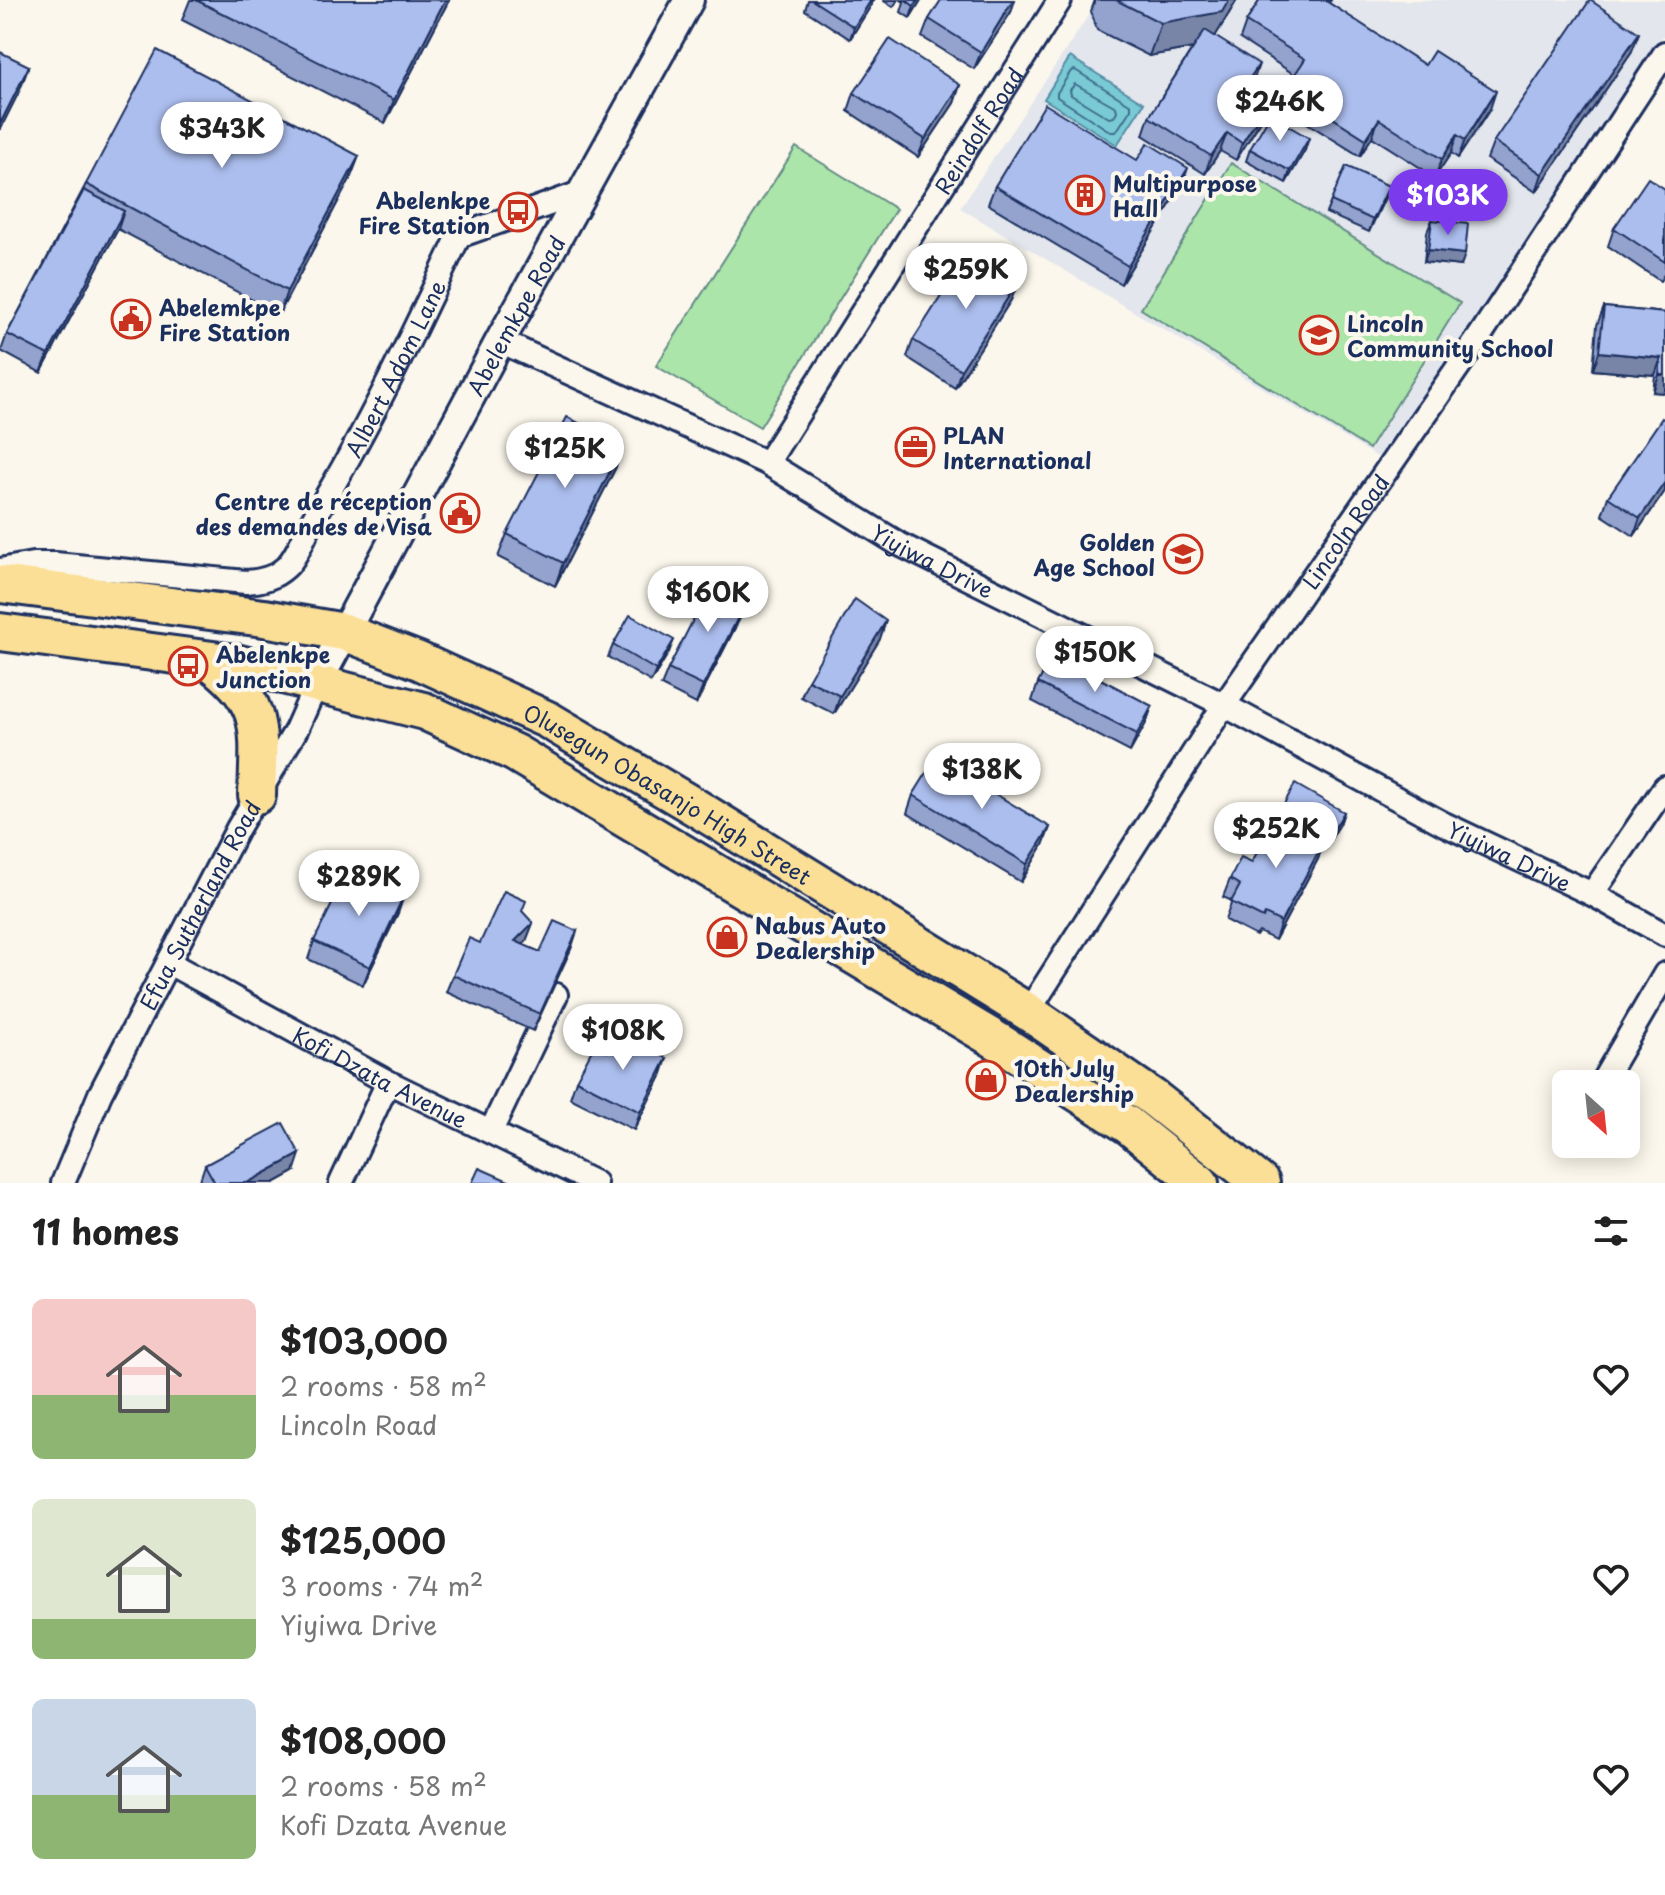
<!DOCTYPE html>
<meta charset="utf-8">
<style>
body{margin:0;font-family:"Playpen Sans",sans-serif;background:#f6f6f6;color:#222;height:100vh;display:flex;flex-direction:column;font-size:30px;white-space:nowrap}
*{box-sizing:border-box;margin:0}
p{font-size:26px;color:#767676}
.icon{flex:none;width:44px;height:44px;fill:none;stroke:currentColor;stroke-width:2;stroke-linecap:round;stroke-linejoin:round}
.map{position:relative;height:1183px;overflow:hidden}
.details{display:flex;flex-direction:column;background:#fff;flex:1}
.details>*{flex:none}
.needle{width:52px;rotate:153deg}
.tools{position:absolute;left:1552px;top:1070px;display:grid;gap:16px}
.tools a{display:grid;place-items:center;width:88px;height:88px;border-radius:12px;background:#fff;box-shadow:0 4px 20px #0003;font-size:40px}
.price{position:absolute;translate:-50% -68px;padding:0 18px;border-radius:28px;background:#fff;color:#222;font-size:26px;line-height:52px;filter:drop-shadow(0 2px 4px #0008)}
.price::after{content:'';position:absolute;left:50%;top:48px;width:24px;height:18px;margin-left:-12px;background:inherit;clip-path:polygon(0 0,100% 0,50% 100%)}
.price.on{background:#7c3aed;color:#fff}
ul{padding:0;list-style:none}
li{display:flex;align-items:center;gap:24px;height:200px;padding:0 32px}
li span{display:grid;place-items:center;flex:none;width:224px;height:160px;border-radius:12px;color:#555}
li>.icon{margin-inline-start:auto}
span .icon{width:96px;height:96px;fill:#fffc;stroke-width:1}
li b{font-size:34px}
h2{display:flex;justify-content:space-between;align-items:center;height:96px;padding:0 32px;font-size:34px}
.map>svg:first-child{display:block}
</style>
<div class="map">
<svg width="1665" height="1183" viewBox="0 0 1665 1183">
<rect width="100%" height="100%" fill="#fbf7ec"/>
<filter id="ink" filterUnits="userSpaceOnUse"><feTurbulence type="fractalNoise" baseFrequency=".0125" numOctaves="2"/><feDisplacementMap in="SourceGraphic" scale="16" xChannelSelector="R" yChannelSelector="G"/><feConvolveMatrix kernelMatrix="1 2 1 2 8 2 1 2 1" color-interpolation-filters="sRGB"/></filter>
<g filter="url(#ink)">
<polygon fill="#e3e6ed" points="1099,0 1665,0 1665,33 1384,461 960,208"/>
<g fill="#abe5aa" stroke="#638a84" stroke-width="2">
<polygon points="796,147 896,209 760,427 656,366"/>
<polygon points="1231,163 1460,303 1369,449 1141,309"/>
</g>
<polygon fill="#79cad4" stroke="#538ca5" stroke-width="2" points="1070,57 1144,103 1117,145 1044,99"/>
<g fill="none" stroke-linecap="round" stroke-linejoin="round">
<g stroke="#416d8d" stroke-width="2">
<polygon points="1075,70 1131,105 1131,109 1116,132 1111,132 1057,97 1057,93 1071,71"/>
<polygon points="1075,84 1116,107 1117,111 1114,117 1109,118 1071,95 1070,90"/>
</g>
<defs>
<g id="minor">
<path id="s1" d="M500,341L767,463L899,544L1224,705L1444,824L1592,894L1665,935"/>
<path id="s2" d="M767,463L1060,0"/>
<path id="s3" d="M0,570L33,564H55L246,582C262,581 274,578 286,567C298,556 306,530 316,514C370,425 414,331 459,236L583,192"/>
<polyline points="1592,894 1665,787"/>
<path id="s4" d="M169,963L388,1082L595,1183"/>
<path id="s5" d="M1028,1012L1224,705L1481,334L1665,53"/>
<polyline points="1601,1084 1665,974"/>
<polyline points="491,1131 556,995"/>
<path id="s6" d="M63,1183L100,1094L238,828L296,730L316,685"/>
<polyline points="341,1183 388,1082"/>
</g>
<g id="tertiary">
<path id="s7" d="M316,685L500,341L689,0"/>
</g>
<g id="primary">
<path id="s8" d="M0,584L264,618L344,632L419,661L548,720L695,807L1028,1012L1152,1097L1261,1183"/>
<polyline points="0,632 236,663 424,711 515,753 999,1042 1128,1125 1200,1183"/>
<path d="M208,660C266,701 259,731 257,795"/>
</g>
</defs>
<use href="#minor" stroke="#1b2f5e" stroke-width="28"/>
<use href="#tertiary" stroke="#1b2f5e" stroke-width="34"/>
<use href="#primary" stroke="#1b2f5e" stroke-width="42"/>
<use href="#minor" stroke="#fbf7ec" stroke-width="22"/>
<use href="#tertiary" stroke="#fbf7ec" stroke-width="28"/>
<use href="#primary" stroke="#fbdf96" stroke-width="36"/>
</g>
<g fill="#94a3cd" stroke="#1b2f5e" stroke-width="2">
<polygon points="190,0 449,0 385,123 182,20"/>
<polygon points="808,0 873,0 870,7 850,39 805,10"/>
<polygon points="885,0 898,0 893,7 884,1"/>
<polygon points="901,0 921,0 910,18 901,12 904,2"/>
<polygon points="1095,0 1237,0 1215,36 1253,80 1267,111 1236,160 1220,151 1205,174 1143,135 1149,117 1193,48 1149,56 1097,30 1091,11"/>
<polygon points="1260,0 1331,0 1329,3 1490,109 1458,158 1451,153 1435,177 1372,137 1360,156 1280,106 1286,88 1295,75 1240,39 1246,22"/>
<polygon points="1011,12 974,69 922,37 929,19"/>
<polygon points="1632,51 1536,192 1487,159 1494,141"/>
<polygon points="960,85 954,103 918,157 848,111 854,93"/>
<polygon points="1250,149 1305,150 1286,183 1246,161"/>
<polygon points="359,156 350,179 279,314 118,229 41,373 1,351 7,334 86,184"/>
<polygon points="1137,160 1182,185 1121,284 988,204 995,186"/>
<polygon points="1389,186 1369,232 1326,213 1331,201"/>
<polygon points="1665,189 1665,273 1660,281 1608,246 1614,228"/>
<polygon points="1432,220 1461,266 1424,262 1427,232"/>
<polygon points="1018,282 1011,300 955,388 907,357 913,340"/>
<polygon points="1604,307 1665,313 1665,393 1653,392 1655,375 1593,370 1597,325"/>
<polygon points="1665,420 1665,491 1634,536 1602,515 1608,497"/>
<polygon points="615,469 555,586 498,557 507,534"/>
<polygon points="747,600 740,618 696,704 661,686 668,669"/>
<polygon points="880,639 834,714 801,697 808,680"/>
<polygon points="613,645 669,652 651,682 608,657"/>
<polygon points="1038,683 1152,706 1146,723 1130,752 1032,701"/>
<polygon points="913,795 1050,827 1043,845 1021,882 907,813"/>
<polygon points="1281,809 1344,812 1340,824 1325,848 1322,846 1318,859 1275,940 1259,932 1256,936 1225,920 1232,901 1223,897 1230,879 1252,862 1278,817"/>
<polygon points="404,895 398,913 363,985 308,959 314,941"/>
<polygon points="522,912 533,923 526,941 523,945 540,952 577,931 571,949 533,1031 446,992 453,975"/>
<polygon points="607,1052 667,1058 661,1076 634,1130 570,1098 576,1080"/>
<polygon points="205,1165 294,1172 274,1183 199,1183"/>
</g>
<g fill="#7885a7" stroke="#1b2f5e" stroke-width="2">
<polygon points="445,0 449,0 385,123 394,100"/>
<polygon points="871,0 873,0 870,7 850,39 854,27"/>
<polygon points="918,0 921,0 910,18 914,6"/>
<polygon points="1013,0 1015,0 1011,12 974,69 981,52"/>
<polygon points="1229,0 1237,0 1210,45 1149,56 1161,23"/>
<polygon points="1639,33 1632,51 1536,192 1542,174"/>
<polygon points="1259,64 1253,82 1250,78"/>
<polygon points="29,66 20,90 0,130 0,124"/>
<polygon points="960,85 954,103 918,157 925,139"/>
<polygon points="1496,91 1490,109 1458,158 1465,140"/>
<polygon points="1274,93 1267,111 1236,160 1242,143"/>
<polygon points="1379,119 1372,137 1360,156 1366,139"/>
<polygon points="1227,133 1220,151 1205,174 1211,156"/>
<polygon points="1457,135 1451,153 1435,177 1442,159"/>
<polygon points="1309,138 1305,150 1286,183 1290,171"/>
<polygon points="359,156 350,179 279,314 287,291"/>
<polygon points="1188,168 1182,185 1121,284 1128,266"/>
<polygon points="1389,186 1385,198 1369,232 1373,220"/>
<polygon points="124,211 118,229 41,373 48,355"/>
<polygon points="1428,250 1465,254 1461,266 1424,262"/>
<polygon points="1018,282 1011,300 955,388 961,370"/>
<polygon points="1599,352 1661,358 1655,375 1593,370"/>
<polygon points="1659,375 1665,375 1665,393 1653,392"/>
<polygon points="623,446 615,469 555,586 563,563"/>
<polygon points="1665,482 1665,491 1634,536 1640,518"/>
<polygon points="747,600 740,618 696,704 703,686"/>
<polygon points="886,621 880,639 834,714 840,696"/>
<polygon points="674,640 669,652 651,682 656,670"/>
<polygon points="1152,706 1146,723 1130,752 1137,734"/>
<polygon points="1344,812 1340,824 1325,848 1330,836"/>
<polygon points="1050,827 1043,845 1021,882 1027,864"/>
<polygon points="1324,841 1318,859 1275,940 1281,922"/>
<polygon points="404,895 398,913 363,985 370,967"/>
<polygon points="533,923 526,941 508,959 515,941"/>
<polygon points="577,931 571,949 533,1031 540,1014"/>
<polygon points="667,1058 661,1076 634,1130 640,1112"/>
<polygon points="300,1154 294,1172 274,1183 247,1183"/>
</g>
<g fill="#acbeee" stroke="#1b2f5e" stroke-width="2">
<polygon points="196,0 445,0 394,100"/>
<polygon points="812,0 871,0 854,27"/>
<polygon points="906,0 918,0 914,6"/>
<polygon points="941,0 1013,0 981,52 929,19"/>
<polygon points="1116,0 1229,0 1222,12 1161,23"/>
<polygon points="1260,0 1326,0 1326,1 1425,65 1434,51 1496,91 1465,140 1457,135 1442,159 1379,119 1366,139 1286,88 1305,59 1246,22"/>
<polygon points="1590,0 1639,33 1542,174 1494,141"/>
<polygon points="1205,30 1259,64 1250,78 1274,93 1242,143 1227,133 1211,156 1149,117"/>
<polygon points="890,39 960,85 925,139 854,93"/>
<polygon points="157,50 359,156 287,291 86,184"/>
<polygon points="0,52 29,66 0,124"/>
<polygon points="1045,104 1137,160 1148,143 1188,168 1128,266 995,186"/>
<polygon points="1270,115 1309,138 1290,171 1250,149"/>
<polygon points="1346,166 1389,186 1373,220 1331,201"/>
<polygon points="1648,178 1665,189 1665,262 1614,228"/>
<polygon points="84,190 124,211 48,355 7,334"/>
<polygon points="1432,220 1468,224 1465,254 1428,250"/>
<polygon points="970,251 1018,282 961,370 913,340"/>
<polygon points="1604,307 1665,313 1665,375 1659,375 1661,358 1599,352"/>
<polygon points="567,417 623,446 563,563 507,534"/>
<polygon points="1662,418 1665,420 1665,482 1640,518 1608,497"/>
<polygon points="712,583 747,600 703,686 668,669"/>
<polygon points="855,599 886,621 840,696 808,680"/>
<polygon points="630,615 674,640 656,670 613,645"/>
<polygon points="1053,654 1152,706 1137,734 1038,683"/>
<polygon points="936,758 1050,827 1027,864 913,795"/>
<polygon points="1295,784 1344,812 1330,836 1281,809"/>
<polygon points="1276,816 1324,841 1281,922 1265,914 1263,918 1231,902 1240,885 1230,879 1241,857 1252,862"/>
<polygon points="349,869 404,895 370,967 314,941"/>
<polygon points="504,891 526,901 522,911 533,923 515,941 540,952 554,921 577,931 540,1014 453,975 469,938 480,943"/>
<polygon points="617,1034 667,1058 640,1112 576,1080 594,1046 607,1052"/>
<polygon points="283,1123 300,1154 247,1183 215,1183 205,1165"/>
<polygon points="479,1168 513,1183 472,1183"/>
</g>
</g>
<defs>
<symbol id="building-ring" viewBox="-11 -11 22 22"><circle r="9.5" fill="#fbf7ec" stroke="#c8321e" stroke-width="1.5"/><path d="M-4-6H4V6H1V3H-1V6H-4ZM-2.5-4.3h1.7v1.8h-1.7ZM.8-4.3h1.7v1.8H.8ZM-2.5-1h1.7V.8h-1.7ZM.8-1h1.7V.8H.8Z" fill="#c8321e"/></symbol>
<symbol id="bus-ring" viewBox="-11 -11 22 22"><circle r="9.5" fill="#fbf7ec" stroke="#c8321e" stroke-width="1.5"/><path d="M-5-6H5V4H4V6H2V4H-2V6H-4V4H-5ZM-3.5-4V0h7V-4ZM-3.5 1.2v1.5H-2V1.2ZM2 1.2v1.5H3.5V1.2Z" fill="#c8321e"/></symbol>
<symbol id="civic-ring" viewBox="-11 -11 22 22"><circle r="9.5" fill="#fbf7ec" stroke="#c8321e" stroke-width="1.5"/><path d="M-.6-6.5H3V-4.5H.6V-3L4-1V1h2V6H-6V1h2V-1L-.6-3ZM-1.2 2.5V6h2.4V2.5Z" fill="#c8321e"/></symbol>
<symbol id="school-ring" viewBox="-11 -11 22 22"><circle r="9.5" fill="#fbf7ec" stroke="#c8321e" stroke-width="1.5"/><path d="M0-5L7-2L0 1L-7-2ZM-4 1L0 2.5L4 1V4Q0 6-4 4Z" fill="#c8321e"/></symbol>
<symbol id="office-ring" viewBox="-11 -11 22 22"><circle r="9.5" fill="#fbf7ec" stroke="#c8321e" stroke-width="1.5"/><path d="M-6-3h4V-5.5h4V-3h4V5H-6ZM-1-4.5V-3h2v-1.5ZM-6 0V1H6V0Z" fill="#c8321e"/></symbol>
<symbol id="shop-ring" viewBox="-11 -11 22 22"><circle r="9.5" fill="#fbf7ec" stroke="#c8321e" stroke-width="1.5"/><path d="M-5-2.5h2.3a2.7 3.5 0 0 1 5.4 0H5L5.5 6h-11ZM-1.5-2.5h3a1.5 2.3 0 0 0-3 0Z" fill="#c8321e"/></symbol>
</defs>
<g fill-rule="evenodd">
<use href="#building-ring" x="1063" y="173" width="44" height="44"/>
<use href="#bus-ring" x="496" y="190" width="44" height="44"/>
<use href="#civic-ring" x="109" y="297" width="44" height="44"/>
<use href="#school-ring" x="1297" y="313" width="44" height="44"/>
<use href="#office-ring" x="893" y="425" width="44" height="44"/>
<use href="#civic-ring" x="438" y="491" width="44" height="44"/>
<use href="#school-ring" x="1161" y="532" width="44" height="44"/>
<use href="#bus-ring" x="166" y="644" width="44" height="44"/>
<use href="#shop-ring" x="705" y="915" width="44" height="44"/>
<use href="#shop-ring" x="964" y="1058" width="44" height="44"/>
</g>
<g text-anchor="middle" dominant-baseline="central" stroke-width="8" stroke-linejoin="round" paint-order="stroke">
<g font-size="22" fill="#1b2f5e" stroke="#fbf7ec">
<text stroke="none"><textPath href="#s2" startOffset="394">Reindolf Road</textPath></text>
<text stroke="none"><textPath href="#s7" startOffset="420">Abelemkpe Road</textPath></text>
<text stroke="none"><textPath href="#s3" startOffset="518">Albert Adom Lane</textPath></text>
<text stroke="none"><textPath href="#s5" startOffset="576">Lincoln Road</textPath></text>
<text stroke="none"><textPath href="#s1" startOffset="486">Yiyiwa Drive</textPath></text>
<text stroke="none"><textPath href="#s8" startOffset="710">Olusegun Obasanjo High Street</textPath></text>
<text stroke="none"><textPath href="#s1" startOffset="1134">Yiyiwa Drive</textPath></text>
<text stroke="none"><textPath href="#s6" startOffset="310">Efua Sutherland Road</textPath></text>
<text stroke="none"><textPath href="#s4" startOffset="240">Kofi Dzata Avenue</textPath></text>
</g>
<g font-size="22" font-weight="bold" fill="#1b2f5e" stroke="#fbf7ec" text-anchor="start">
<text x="1113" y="182">Multipurpose<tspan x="1113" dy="25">Hall</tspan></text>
<text x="490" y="199" text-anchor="end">Abelenkpe<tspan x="490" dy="25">Fire Station</tspan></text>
<text x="159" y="306">Abelemkpe<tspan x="159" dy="25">Fire Station</tspan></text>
<text x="1347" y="322">Lincoln<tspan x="1347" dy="25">Community School</tspan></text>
<text x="943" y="434">PLAN<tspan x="943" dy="25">International</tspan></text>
<text x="432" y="500" text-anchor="end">Centre de réception<tspan x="432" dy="25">des demandes de Visa</tspan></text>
<text x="1155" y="541" text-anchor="end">Golden<tspan x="1155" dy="25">Age School</tspan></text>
<text x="216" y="653">Abelenkpe<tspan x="216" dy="25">Junction</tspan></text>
<text x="755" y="924">Nabus Auto<tspan x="755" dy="25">Dealership</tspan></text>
<text x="1014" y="1067">10th July<tspan x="1014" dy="25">Dealership</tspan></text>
</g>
</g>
</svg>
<div class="tools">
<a><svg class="needle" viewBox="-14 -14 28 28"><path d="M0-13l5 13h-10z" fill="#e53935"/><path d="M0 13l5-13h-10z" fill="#767676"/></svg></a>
</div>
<b class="price" style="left:1280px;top:143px">$246K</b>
<b class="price" style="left:222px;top:170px">$343K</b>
<b class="price on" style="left:1448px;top:237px">$103K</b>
<b class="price" style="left:966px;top:311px">$259K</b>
<b class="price" style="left:565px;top:490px">$125K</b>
<b class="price" style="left:708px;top:634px">$160K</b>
<b class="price" style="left:1095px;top:694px">$150K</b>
<b class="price" style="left:982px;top:811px">$138K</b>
<b class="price" style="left:1276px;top:870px">$252K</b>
<b class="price" style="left:359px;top:918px">$289K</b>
<b class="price" style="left:623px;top:1072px">$108K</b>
</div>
<section class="details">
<h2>11 homes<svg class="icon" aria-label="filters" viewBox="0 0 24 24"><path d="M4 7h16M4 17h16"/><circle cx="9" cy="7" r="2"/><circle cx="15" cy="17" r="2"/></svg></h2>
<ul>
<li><span style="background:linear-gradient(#f6c9c9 60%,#8fb573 0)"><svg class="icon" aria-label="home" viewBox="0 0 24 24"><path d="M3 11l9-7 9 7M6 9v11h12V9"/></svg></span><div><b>$103,000</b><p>2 rooms · 58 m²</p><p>Lincoln Road</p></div><svg class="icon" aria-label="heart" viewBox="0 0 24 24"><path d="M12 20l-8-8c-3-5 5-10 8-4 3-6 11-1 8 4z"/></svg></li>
<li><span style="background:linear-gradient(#dfe7d0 75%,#8fb573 0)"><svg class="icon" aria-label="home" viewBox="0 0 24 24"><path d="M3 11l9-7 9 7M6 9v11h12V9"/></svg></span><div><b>$125,000</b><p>3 rooms · 74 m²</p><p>Yiyiwa Drive</p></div><svg class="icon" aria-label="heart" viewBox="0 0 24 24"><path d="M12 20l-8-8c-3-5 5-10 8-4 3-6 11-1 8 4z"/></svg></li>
<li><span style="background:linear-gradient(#c9d6e8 60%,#8fb573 0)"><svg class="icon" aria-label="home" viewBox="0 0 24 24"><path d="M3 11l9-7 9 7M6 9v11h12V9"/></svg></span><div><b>$108,000</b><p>2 rooms · 58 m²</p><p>Kofi Dzata Avenue</p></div><svg class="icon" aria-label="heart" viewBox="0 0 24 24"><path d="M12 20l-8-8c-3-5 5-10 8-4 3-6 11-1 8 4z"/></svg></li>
</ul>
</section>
